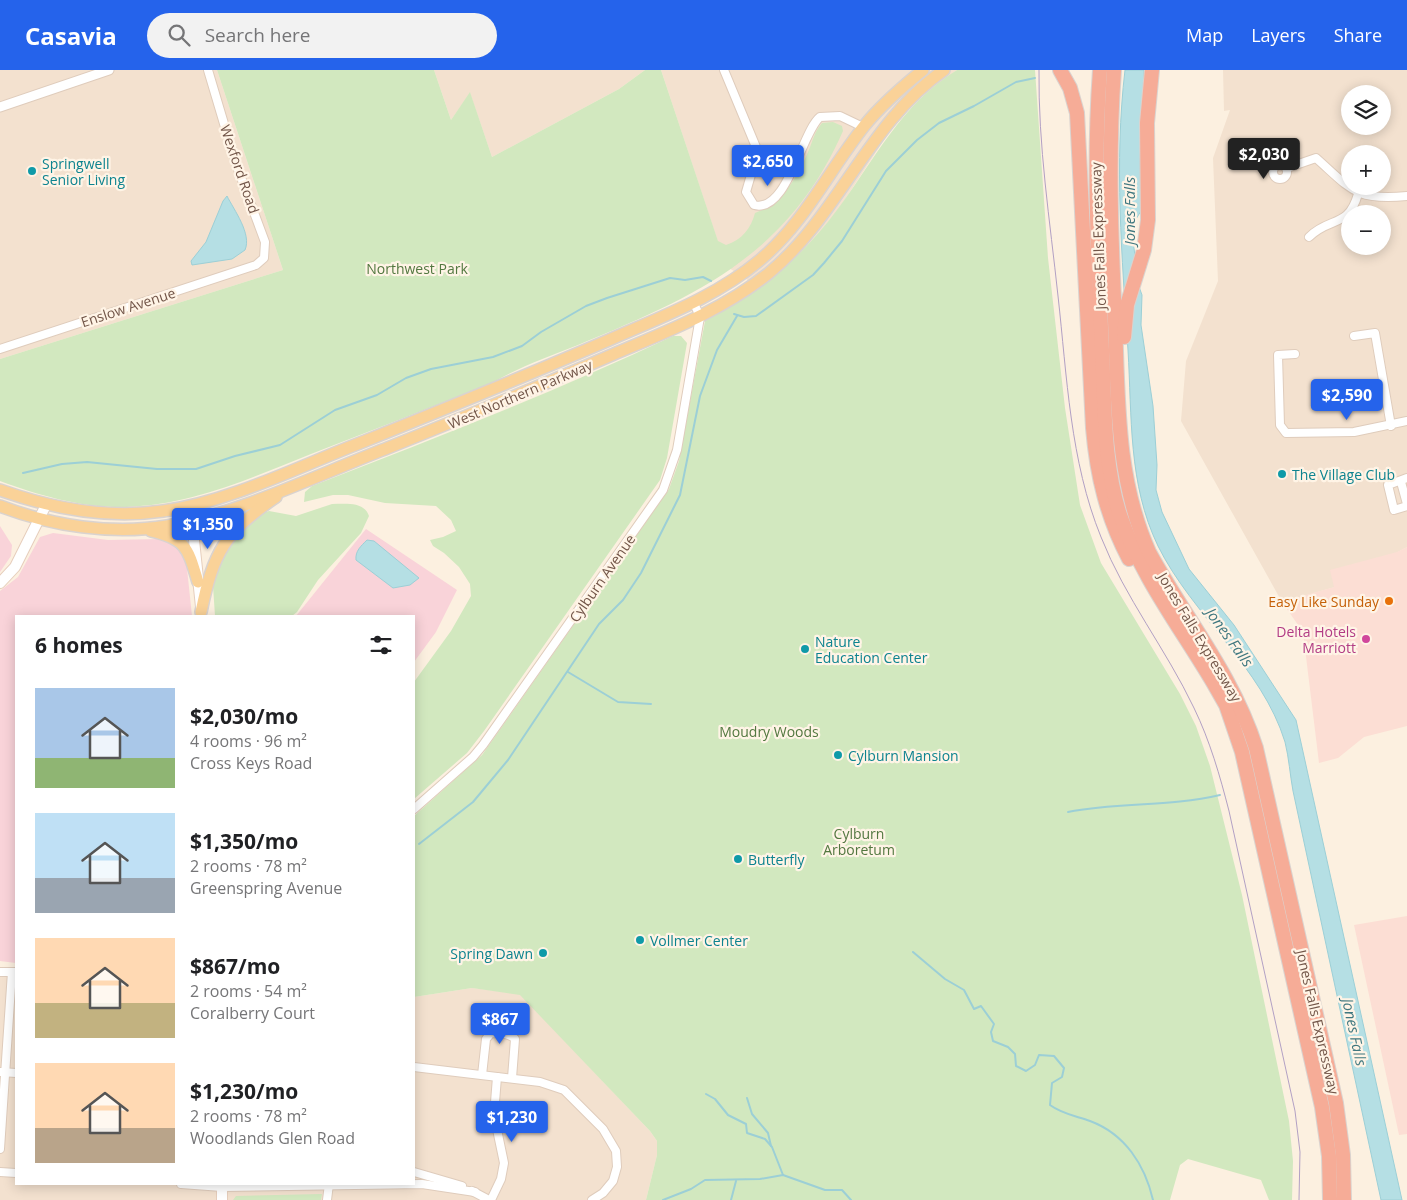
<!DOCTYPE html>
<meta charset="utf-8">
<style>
body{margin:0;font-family:"Open Sans",sans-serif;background:#f2f2f2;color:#202124;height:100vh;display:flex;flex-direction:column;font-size:19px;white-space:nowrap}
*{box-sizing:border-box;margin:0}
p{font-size:16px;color:#757577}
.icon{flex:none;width:28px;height:28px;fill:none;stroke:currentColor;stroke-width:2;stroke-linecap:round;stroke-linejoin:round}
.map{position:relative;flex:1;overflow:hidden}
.drawer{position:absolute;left:15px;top:545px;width:400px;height:570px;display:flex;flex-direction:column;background:#fff;border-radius:0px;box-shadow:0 2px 12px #0003}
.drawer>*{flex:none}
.controls{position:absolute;left:1341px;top:15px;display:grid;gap:10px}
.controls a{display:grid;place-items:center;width:50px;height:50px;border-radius:50%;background:#fff;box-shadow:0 2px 12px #0003;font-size:25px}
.price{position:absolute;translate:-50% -42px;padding:0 11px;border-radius:5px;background:#2563eb;color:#fff;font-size:16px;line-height:32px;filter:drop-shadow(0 1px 2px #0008)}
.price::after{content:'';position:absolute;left:50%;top:30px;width:15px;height:11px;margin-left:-8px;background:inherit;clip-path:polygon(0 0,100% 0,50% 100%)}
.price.current{background:#222;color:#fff}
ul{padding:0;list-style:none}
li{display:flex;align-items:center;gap:15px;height:125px;padding:0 20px}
li span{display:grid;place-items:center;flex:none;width:140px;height:100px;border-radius:0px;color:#555}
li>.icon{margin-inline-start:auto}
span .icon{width:60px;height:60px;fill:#fffc;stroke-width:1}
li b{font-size:21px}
h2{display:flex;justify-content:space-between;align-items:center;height:60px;padding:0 20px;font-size:21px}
header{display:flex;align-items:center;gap:30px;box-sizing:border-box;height:70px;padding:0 25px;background:#2563eb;color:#fff}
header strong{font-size:24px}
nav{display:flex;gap:28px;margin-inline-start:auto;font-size:18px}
.search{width:350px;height:45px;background:#f2f2f2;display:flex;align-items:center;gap:12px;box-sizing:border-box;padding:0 18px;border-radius:28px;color:#757577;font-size:19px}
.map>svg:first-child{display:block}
</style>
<header>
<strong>Casavia</strong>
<div class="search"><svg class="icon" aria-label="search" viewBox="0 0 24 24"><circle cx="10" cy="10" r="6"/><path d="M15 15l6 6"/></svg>Search here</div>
<nav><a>Map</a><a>Layers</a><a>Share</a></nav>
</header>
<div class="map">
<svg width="1407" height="1130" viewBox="0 0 1407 1130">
<rect width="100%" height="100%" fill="#fcf0e0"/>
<g fill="#f3e1cf" fill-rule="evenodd">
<polygon points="0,0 217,0 283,200 0,289"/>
<polygon points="434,0 645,0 619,19 492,87 470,23 451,50"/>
<polygon points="661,0 957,0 921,27 905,43 890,61 838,140 819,163 800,184 760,218 726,196"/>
<path d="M1223,0H1407V477L1335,517L1282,532L1181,351L1186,291L1218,211L1213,88L1230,40L1224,41ZM1350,24H1382V56H1350ZM1350,84H1382V116H1350ZM1350,144H1382V176H1350Z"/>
<polygon points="0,906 16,908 16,1114 414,1114 414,927 472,918 520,924 650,1061 657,1071 657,1085 646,1130 0,1130"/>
</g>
<g fill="#fcded4">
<polygon points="1407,477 1407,656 1364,667 1338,688 1319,693 1303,562 1282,532 1334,517 1330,500 1397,482"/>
<polygon points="1407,846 1407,1064 1399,1065 1354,855"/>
</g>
<g fill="#f9d3d9">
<polygon points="0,456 12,475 11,486 0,502"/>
<polygon points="366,459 457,520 436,562 414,592 414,546 296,546"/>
<polygon points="53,463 108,470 160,469 176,475 186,489 192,546 16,546 16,893 0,891 0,521 18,507 40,467"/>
</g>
<g fill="#d2e8bf">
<path d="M217,0H434L451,50L470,22L492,87L619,19L645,0H661L718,171L726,175C742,170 751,158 755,143C783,132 797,108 808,82C813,71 814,62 822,53L833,52L842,56L843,61C788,186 696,226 578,275C548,287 519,297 492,313C431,337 371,361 311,384C251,408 192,435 126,437C82,438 41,426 0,411V289L283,200Z"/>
<path d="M957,0H1035L1048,188L1065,338L1080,435L1101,493L1180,624L1196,656L1210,696L1242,825L1289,1051L1293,1091L1292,1130H1269L1261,1110L1188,1089L1180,1095L1170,1130H646L657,1085V1071L650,1061L520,925L472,918L414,927V746L482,685L669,419L679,391L705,251C757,223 802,188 837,140C876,88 900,35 957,0Z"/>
<path d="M673,266H681L687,273L667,388L660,410L484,661L467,683L414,729V612L451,561L471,526L470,514L459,497L444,483L433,476L430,470L443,467L456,461L451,450L436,436L385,433L348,425H333L304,432L305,422L312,416C433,369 555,322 673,266Z"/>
<path d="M332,434C345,434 364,431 369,446L361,463L318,510L297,542L292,546H215L213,516L220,489L243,459L261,444L269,441L296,446Z"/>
<polygon points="322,1124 321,1130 233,1130 236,1126"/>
</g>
<g fill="#b5dfe4" stroke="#9ccfd6">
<path d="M1125,0H1144L1140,91L1141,141L1136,149L1133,169L1138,214L1142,225L1141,255L1153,336L1157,395L1156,420L1162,442L1189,499L1234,555L1296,650L1402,1130H1381L1293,721C1290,705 1289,688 1285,672C1262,597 1192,545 1158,476C1128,414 1132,346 1128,280C1122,187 1114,93 1125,0Z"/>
<path d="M227,126C234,140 252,164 245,180L232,189L192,195L191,191L206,172L223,131Z"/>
<path d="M367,470L374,471L419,508L410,515L393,518L356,490C355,481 361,476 367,470Z"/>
</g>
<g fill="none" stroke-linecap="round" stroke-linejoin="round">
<g stroke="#9ccfd6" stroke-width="2">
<polyline points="734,244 744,247 756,246 813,205 824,193 842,171 886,101 917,70 939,53 974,36 1016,12 1035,8"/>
<polyline points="23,403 62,394 87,392 157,399 196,399 235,386 280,375 335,340 377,325 406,308 431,299 493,287 522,276 541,262 586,236 607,228 670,208 685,210 703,207 711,211"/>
<polyline points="568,602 618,632 651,634"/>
<path d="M1068,742C1119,732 1170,737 1220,725"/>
<polyline points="419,774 473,732 508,690 599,554 623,530 641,503 680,425 700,326 717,280 737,246"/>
<path d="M913,882L945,909L964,920L974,939L981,936L994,954L991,962L993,971L1008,977L1015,984L1016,996L1026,1001L1035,995L1039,985L1054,986L1064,998L1062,1007L1052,1013L1050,1035C1062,1044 1076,1046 1090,1051C1125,1064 1145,1095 1153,1130"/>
<polyline points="706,1024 715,1029 728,1045 746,1054 747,1063 765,1069 772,1077 783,1105"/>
<polyline points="747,1028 752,1044 768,1063 771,1076"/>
<polyline points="663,1130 691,1119 705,1110 760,1109 783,1105 825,1120 842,1120 851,1130"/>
<polyline points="731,1130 736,1111"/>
</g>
<defs>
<g id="minor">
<path d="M724,0L756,77L755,91L746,122L754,135C787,144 802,61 820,47L840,46L863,57"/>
<circle cx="1280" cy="102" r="7"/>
<path d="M1287,98L1316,88C1352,120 1356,131 1407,126"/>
<path d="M1309,167C1330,146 1348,159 1358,124"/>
<polyline points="1354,266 1375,263 1391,356"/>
<polyline points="0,279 256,195 264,188 265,172 236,94 208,0"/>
<polyline points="1295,284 1278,285 1280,355 1286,363 1354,362 1407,351"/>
<polyline points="1407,408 1388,415 1394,440 1407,436"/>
<polyline points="1401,412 1407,434"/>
<polyline points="414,739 473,687 483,675 663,420 677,380 700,247 694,233"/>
<polyline points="0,902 15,902"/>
<polyline points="414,997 540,1012 564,1020 603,1059 616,1081 617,1097 613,1111 603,1123 592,1130"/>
<polyline points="1,1002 16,1003"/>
<path d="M482,1005L486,969L491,963C498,963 510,963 515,969L512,1008"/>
<polyline points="0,1079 12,902"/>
<polyline points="0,1102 16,1103"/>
<polyline points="414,1102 462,1116"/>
<polyline points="181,1114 222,1117 422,1114 475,1122"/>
<polyline points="472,1121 489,1130"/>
<polyline points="327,1130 329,1114"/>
<polyline points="491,1130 501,1109 504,1093 494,1045 497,1007"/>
</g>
<polyline id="tertiary" points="0,37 109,0"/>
<g id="secondary">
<polyline points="189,437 192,451 201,537"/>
<polyline points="0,513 15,497 46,435"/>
<polyline points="222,1130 222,1114"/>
</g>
<g id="primary">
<path d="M0,420C53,439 107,449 163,441C230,432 302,395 365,371C447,338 528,305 609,270C661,247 716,227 760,190C805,152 829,100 865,55C882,34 902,17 923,0"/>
<path d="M0,436C52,456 112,465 167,456C239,444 317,405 385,379C462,348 538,317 614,284C668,261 723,240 769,203C839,145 868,53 944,0"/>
<path d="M151,461C187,469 188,479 198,512"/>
<path d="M201,542C213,483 225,461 276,427"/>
</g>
<g id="motorway">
<path d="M1060,0L1070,18L1077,43L1093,358C1097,406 1107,447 1129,489"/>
<path d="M1100,0C1093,94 1098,186 1102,280C1105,335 1103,393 1120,445C1141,507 1181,558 1214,614L1226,635L1242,682L1322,1037L1329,1086L1330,1130"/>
<path d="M1114,0C1108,84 1111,167 1115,251C1118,329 1116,408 1149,482C1186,550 1232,603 1256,678L1336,1033L1343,1085L1344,1130"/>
<polyline points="1124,267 1127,235 1144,180 1148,150 1147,53 1152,0"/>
</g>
</defs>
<use href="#minor" stroke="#dfccbc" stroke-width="10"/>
<use href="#tertiary" stroke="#dfccbc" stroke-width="11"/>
<use href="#secondary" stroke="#e6cebc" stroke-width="12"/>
<use href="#primary" stroke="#dad3cf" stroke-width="14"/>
<use href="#motorway" stroke="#dad3cf" stroke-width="16"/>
<use href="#minor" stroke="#fff" stroke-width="8"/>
<use href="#tertiary" stroke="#fff" stroke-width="9"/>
<use href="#secondary" stroke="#fff" stroke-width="10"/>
<use href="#primary" stroke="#fad298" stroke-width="11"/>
<use href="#motorway" stroke="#f6ac97" stroke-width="14"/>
<path stroke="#b2a0c4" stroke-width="1" d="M1039,0C1038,75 1050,151 1058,226C1067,306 1070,391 1101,467C1125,528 1166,579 1194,638C1210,671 1220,706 1229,741L1295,1041L1300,1082L1299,1130"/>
</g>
<g fill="#0f9aa8" stroke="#fff4e6" stroke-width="2">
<circle cx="32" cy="101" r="5"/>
<circle cx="1282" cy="404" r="5"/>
<circle cx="805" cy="579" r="5"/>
<circle cx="838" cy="685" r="5"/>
<circle cx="738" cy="789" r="5"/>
<circle cx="640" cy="870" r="5"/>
<circle cx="543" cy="883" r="5"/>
</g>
<circle fill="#e8710a" stroke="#fff4e6" stroke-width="2" cx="1389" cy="531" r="5"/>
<circle fill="#d1479c" stroke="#fff4e6" stroke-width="2" cx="1366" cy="569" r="5"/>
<g text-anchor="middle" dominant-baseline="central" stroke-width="4.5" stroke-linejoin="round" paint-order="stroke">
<g font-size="14" fill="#0d838f" stroke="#fff4e6" text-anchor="start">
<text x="42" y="93">Springwell<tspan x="42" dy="16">Senior Living</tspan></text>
<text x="1292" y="404">The Village Club</text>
<text x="815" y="571">Nature<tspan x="815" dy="16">Education Center</tspan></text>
<text x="848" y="685">Cylburn Mansion</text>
<text x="748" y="789">Butterfly</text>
<text x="650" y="870">Vollmer Center</text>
<text x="533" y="883" text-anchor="end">Spring Dawn</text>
</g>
<g font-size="14" fill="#725548" stroke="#fff4e6">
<text transform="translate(240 99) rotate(71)">Wexford Road</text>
<text transform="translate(1098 166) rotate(-92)">Jones Falls Expressway</text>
<text transform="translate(128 237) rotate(-18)">Enslow Avenue</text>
<text transform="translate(520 324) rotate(-23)">West Northern Parkway</text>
<text transform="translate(602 508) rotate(-55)">Cylburn Avenue</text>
<text transform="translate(1200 567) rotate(59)">Jones Falls Expressway</text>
<text transform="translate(1318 952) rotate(77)">Jones Falls Expressway</text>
</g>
<g font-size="14" fill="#537840" stroke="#fff4e6">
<text x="417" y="198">Northwest Park</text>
<text x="769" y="661">Moudry Woods</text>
<text x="859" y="763">Cylburn<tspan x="859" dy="16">Arboretum</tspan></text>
</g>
<g font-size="14" fill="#c56008" stroke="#fff4e6" text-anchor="end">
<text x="1379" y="531">Easy Like Sunday</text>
</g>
<g font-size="14" fill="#b23c85" stroke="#fff4e6" text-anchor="end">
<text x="1356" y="561">Delta Hotels<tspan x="1356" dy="16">Marriott</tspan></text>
</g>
<g font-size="15" font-style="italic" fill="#3f777f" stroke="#fff4e6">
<text transform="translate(1129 141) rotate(-90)">Jones Falls</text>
<text transform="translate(1230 567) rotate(54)">Jones Falls</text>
<text transform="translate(1355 962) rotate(78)">Jones Falls</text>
</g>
</g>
</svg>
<div class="controls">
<a><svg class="icon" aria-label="layers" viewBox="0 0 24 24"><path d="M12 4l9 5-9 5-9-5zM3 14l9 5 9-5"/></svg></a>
<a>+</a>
<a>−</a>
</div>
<b class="price current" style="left:1264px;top:110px">$2,030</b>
<b class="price" style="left:768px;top:117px">$2,650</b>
<b class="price" style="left:1347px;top:351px">$2,590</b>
<b class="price" style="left:208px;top:480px">$1,350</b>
<b class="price" style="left:500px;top:975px">$867</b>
<b class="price" style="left:512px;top:1073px">$1,230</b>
<section class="drawer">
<h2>6 homes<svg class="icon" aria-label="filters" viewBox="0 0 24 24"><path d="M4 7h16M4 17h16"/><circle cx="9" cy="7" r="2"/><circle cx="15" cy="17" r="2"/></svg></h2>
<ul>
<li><span style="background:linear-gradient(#a9c7e8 70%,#8fb573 0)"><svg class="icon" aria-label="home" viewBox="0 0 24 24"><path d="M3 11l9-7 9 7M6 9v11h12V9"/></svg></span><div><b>$2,030/mo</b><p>4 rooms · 96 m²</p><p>Cross Keys Road</p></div></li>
<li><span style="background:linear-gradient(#bfe0f5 65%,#9aa5b1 0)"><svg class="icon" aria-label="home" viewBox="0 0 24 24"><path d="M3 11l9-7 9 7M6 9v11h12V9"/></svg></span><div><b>$1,350/mo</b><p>2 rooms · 78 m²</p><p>Greenspring Avenue</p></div></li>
<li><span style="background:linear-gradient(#ffd9b3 65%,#c2b280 0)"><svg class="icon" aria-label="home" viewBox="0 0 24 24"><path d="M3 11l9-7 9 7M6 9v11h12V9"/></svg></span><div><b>$867/mo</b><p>2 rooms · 54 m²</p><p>Coralberry Court</p></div></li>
<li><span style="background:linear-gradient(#ffd9b3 65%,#b9a48a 0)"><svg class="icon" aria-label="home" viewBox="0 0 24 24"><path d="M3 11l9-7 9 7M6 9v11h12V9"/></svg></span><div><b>$1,230/mo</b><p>2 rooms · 78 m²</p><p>Woodlands Glen Road</p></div></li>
</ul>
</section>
</div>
